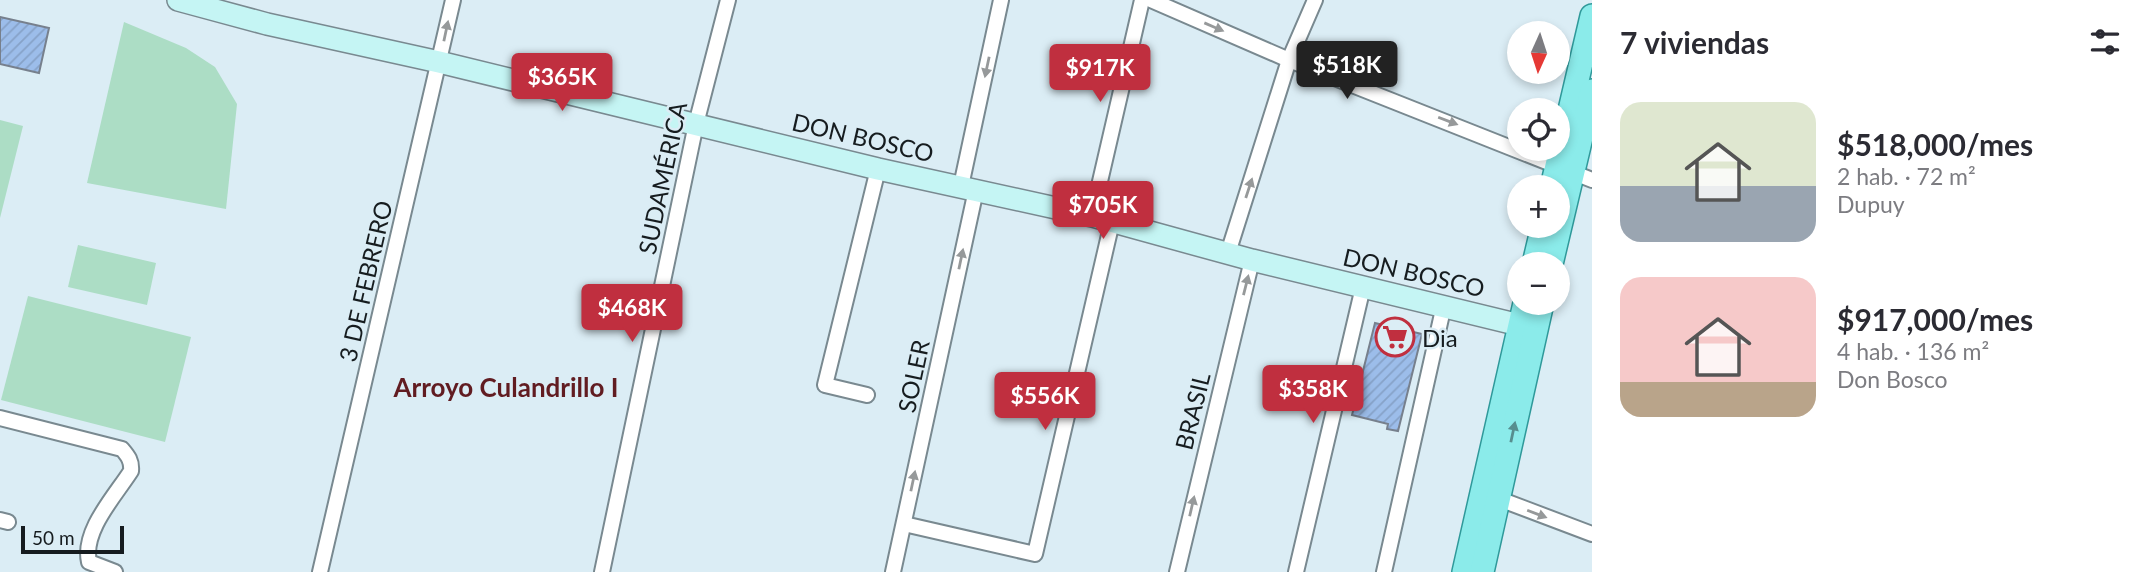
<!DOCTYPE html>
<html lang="es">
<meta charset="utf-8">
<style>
body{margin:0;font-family:Lato,sans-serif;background:#f7f7f7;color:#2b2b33;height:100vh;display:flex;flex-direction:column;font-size:26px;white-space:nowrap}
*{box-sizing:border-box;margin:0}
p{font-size:23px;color:#7c7c81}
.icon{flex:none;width:38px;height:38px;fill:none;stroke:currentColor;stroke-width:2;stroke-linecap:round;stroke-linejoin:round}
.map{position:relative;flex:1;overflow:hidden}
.panel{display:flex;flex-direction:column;background:#fff;width:560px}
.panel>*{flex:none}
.needle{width:46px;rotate:183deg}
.tools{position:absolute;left:1507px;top:21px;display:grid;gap:14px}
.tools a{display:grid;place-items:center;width:63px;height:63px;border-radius:50%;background:#fff;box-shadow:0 4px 10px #0003;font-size:35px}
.scale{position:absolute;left:21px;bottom:18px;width:103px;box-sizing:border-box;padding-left:7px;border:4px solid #161c1f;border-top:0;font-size:19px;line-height:24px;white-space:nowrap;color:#161c1f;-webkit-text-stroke:5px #dbedf5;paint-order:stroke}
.price{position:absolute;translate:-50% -60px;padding:0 16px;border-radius:7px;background:#c02f3f;color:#fff;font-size:23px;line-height:46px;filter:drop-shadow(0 2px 4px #0008)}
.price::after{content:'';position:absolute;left:50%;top:42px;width:21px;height:16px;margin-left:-10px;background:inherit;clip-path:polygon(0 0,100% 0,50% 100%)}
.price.selected{background:#222;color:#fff}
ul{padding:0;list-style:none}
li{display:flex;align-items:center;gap:21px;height:175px;padding:0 28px}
li span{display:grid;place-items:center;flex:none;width:196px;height:140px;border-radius:21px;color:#555}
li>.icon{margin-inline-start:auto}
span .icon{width:84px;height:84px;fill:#fffc;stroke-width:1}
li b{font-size:30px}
h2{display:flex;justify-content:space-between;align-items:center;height:84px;padding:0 28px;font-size:30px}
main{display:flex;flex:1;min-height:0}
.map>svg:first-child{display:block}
</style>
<main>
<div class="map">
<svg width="1592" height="572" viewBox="0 0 1592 572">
<defs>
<pattern id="building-hatch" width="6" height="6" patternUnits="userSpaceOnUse" patternTransform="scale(1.75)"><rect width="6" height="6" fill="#9cbdea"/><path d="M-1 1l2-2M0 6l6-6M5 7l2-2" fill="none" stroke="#86a2c8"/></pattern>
</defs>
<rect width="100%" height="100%" fill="#dbedf5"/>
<g fill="#acddc5">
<polygon points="124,22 186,48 215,67 237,104 226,209 87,183"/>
<polygon points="0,120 23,126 0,218"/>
<polygon points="78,245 156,263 147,305 68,287"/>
<polygon points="28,296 191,337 165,442 1,400"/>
</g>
<g fill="url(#building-hatch)" stroke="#77808d" stroke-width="2">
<polygon points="0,17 49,28 39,73 0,64"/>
<polygon points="1375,323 1422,334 1398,431 1387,429 1388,424 1352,415"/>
</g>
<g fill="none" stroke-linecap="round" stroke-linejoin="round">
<defs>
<g id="minor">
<polyline points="1151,0 1289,60 1592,180"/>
<polyline points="961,186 1001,0"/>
<polyline points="1092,216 1142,0"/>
<polyline points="1228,253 1289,60 1315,0"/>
<polyline points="867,395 825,385 878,169"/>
<path d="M0,418L122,449C128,456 132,461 131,471C115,496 82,531 89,562L115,572"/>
<polyline points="1494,497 1592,534"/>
<polyline points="0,520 8,522"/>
<polyline points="904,524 1035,554 1112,222"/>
<polyline points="320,572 453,0"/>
<polyline points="602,572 696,124 728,0"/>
<polyline points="893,572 976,190"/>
<polyline points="1177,572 1252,260"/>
<polyline points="1296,572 1363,287"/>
<polyline points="1384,572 1444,305"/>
</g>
<polyline id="secondary" points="178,0 267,24 439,62 878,169 1092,216 1252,260 1536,329"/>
<g id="primary">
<polyline points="1552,187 1592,16"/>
<polyline points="1534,264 1543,226"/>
<polyline points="1551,264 1592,91"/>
<polyline points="1464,572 1525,303"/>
<polyline points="1482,572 1542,303"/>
</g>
</defs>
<use href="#minor" stroke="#798990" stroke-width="18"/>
<use href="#secondary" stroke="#798990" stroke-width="24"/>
<use href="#primary" stroke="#2f999a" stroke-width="26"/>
<use href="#minor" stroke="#fff" stroke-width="14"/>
<use href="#secondary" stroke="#c5f5f4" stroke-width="21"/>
<use href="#primary" stroke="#8bebea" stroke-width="23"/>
</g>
<defs><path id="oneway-solid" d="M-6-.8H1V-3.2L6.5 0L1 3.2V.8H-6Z" transform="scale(1.75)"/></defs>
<g fill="#96999a">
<use href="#oneway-solid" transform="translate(1214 27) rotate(23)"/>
<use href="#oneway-solid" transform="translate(446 31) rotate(-78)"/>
<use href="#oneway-solid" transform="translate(987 67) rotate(102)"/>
<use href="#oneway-solid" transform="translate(1448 121) rotate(21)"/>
<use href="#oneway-solid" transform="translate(1249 188) rotate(-72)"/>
<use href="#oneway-solid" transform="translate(961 259) rotate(-78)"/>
<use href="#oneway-solid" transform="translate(1246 285) rotate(-76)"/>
<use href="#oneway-solid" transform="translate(913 481) rotate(-78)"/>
<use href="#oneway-solid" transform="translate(1192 506) rotate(-77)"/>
<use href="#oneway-solid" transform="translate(1537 514) rotate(21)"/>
</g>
<use fill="#568e8f" href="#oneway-solid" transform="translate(1513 432) rotate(-78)"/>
<defs>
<symbol id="supermarket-ring" viewBox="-11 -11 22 22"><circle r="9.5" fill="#dbedf5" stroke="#c02f3f" stroke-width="1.5"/><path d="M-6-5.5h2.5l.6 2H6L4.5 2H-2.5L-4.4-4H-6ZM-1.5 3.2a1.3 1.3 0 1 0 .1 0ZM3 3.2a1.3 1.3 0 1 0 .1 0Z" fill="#c02f3f"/></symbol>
</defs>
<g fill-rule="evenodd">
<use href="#supermarket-ring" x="1373" y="315" width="44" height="44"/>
</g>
<g text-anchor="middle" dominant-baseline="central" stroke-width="5" stroke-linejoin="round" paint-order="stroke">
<g font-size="24" fill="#161c1f" stroke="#dbedf5">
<text transform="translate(863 137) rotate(13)">DON BOSCO</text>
<text transform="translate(662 178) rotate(-78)">SUDAMÉRICA</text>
<text transform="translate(1414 272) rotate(13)">DON BOSCO</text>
<text transform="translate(365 281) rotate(-77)">3 DE FEBRERO</text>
<text transform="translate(913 376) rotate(-78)">SOLER</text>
<text transform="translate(1192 411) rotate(-76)">BRASIL</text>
</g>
<g font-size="24" fill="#161c1f" stroke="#dbedf5" text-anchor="start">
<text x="1422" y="337">Dia</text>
</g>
<g font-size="26" font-weight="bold" fill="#611c21" stroke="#dbedf5">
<text x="506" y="387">Arroyo Culandrillo I</text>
</g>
</g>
</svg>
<div class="tools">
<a><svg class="needle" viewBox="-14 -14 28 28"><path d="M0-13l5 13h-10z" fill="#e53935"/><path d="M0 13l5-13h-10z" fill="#7c7c81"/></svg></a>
<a><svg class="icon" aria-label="locate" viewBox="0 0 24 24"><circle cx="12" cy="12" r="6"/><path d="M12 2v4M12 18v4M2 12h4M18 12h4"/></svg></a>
<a>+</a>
<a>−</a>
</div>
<div class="scale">50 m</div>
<b class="price selected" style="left:1347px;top:101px">$518K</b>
<b class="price" style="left:1100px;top:104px">$917K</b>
<b class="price" style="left:562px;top:113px">$365K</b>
<b class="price" style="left:1103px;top:241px">$705K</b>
<b class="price" style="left:632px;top:344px">$468K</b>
<b class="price" style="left:1313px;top:425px">$358K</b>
<b class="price" style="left:1045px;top:432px">$556K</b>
</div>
<section class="panel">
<h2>7 viviendas<svg class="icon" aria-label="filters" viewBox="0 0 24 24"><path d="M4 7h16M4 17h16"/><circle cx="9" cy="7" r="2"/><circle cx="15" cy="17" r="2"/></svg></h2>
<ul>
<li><span style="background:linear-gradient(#dfe7d0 60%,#9aa5b1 0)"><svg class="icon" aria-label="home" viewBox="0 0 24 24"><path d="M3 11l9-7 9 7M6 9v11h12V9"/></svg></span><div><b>$518,000/mes</b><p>2 hab. · 72 m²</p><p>Dupuy</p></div></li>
<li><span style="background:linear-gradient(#f6c9c9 75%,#b9a48a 0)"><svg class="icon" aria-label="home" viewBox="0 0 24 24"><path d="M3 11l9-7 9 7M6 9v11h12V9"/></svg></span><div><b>$917,000/mes</b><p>4 hab. · 136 m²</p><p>Don Bosco</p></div></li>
</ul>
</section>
</main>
